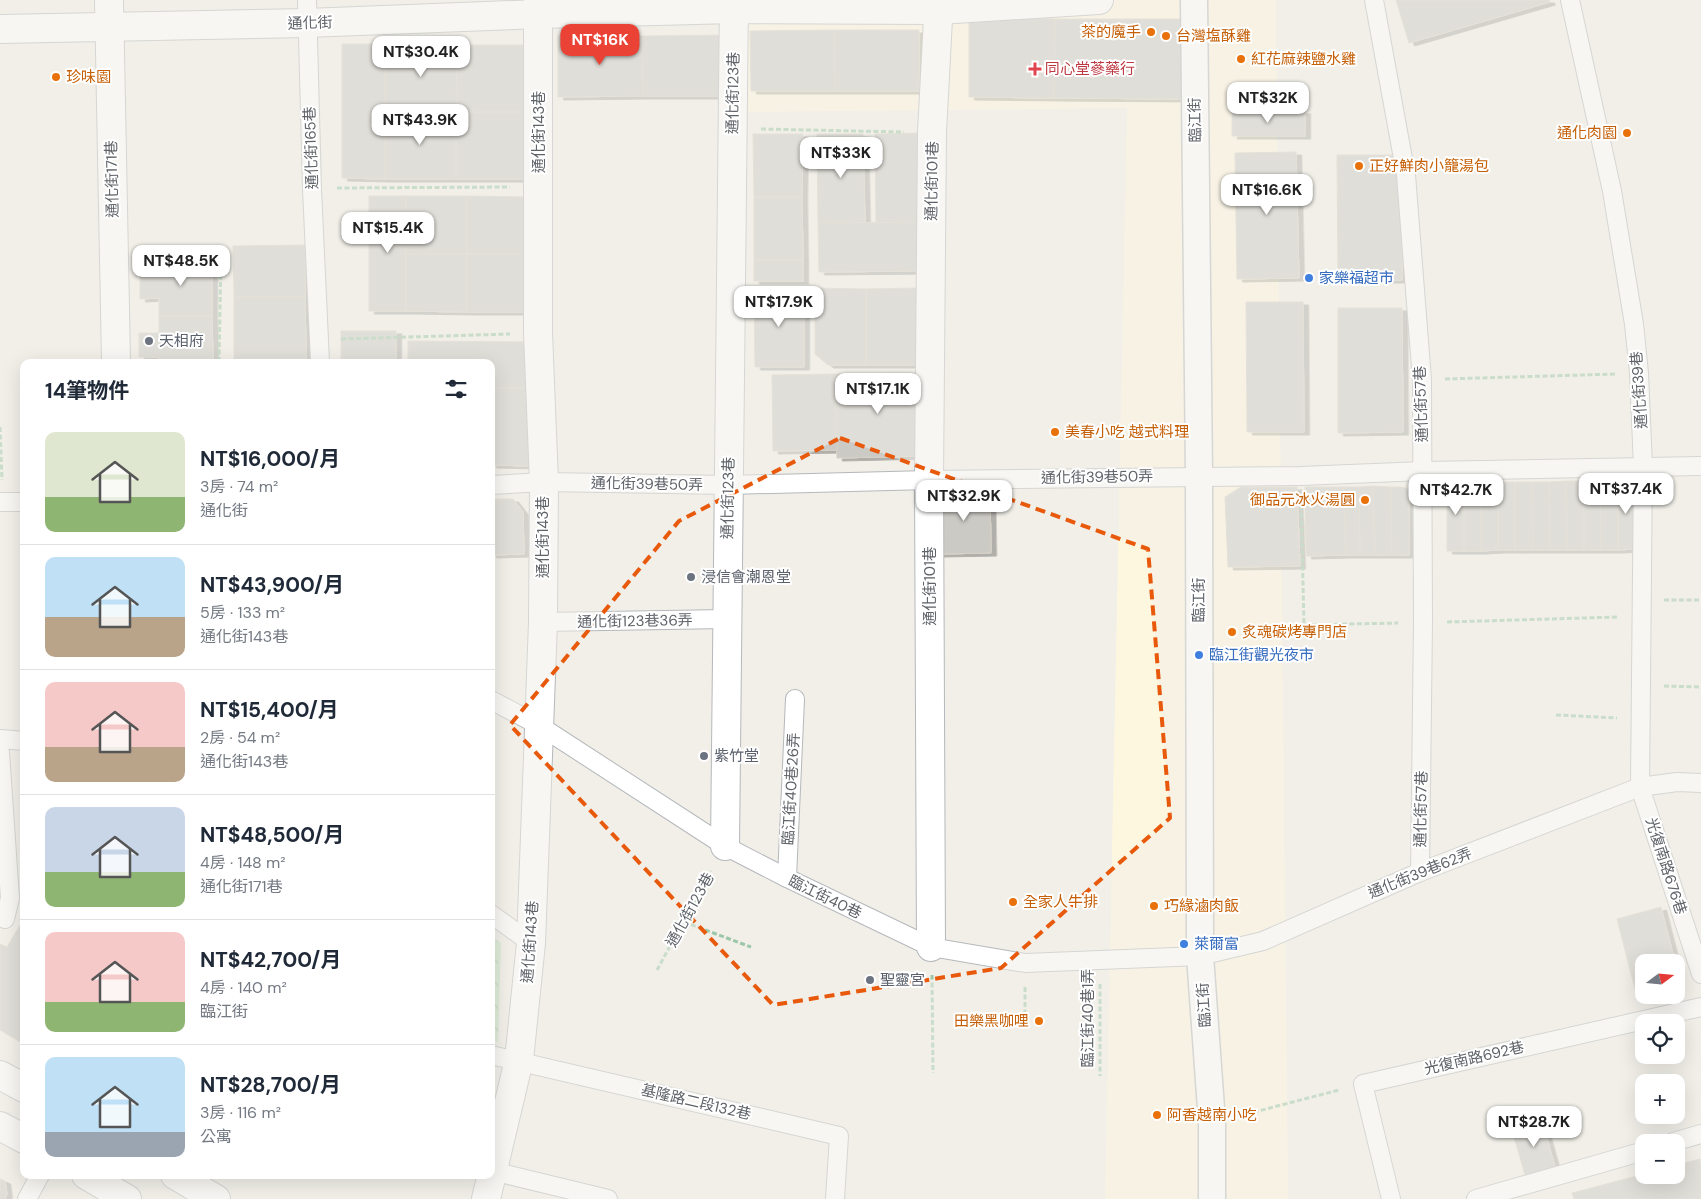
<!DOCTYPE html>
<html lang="zh-TW">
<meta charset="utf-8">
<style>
body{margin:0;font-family:"DM Sans","Noto Sans TC",sans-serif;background:#f6f6f7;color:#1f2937;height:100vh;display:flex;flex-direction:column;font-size:19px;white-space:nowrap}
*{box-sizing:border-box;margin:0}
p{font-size:16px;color:#747a83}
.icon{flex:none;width:28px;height:28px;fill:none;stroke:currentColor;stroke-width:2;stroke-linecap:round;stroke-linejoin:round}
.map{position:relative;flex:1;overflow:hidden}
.details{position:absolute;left:20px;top:359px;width:475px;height:820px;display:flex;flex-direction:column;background:#fff;border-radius:10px;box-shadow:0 5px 20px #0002}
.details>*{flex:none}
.needle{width:32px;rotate:74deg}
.fabs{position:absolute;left:1635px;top:954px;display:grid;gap:10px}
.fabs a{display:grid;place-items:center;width:50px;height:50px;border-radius:10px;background:#fff;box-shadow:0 5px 20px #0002;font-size:25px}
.price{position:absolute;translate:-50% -42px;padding:0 11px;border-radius:10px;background:#fff;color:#222;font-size:16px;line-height:32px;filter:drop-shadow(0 1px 2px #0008)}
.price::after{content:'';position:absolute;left:50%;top:30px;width:15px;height:11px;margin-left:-8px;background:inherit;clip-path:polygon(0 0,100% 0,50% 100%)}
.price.on{background:#ea4335;color:#fff}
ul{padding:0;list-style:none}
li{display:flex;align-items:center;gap:15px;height:125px;padding:0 25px}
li+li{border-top:1px solid #e0e1e3}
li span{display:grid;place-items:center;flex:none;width:140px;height:100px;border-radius:10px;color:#555}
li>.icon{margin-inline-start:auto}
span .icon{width:60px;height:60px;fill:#fffc;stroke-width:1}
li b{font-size:21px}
h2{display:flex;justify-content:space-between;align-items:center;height:60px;padding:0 25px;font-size:21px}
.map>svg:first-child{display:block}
</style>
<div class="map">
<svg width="1701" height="1199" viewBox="0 0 1701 1199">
<defs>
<pattern id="forest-crowns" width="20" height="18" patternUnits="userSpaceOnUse" patternTransform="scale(1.25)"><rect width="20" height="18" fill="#c5e8c5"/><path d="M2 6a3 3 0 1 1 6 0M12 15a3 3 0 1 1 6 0" fill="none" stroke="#a3c0a4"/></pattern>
<filter id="shadow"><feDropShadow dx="5.5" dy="3" stdDeviation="0" flood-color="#0004"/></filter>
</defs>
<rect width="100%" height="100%" fill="#f1efe8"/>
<polygon fill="#fef7e0" points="742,0 1276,0 1288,1199 1105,1199 1127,108 743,112"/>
<polygon fill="url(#forest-crowns)" points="491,936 501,943 498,1042 491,1040"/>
<g fill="#cccac5" stroke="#d6d1c6" filter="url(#shadow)">
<polygon points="1396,0 1549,0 1550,2 1409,43"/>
<polygon points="969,18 1055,19 1054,98 969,97"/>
<polygon points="1055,19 1187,19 1187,99 1054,98"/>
<polygon points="834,30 919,30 919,91 835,91"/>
<polygon points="834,30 835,91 751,91 750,31"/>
<polygon points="726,35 727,96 643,96 642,36"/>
<polygon points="558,36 642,36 643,96 558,97"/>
<polygon points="342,44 385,44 385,179 342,178"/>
<polygon points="385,44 457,45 456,112 385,112"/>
<polygon points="457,45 528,45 528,112 456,112"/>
<rect x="1232" y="111" width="73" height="25"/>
<rect x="385" y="112" width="71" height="67"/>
<rect x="456" y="112" width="72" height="67"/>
<polygon points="920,133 921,222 876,223 875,134"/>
<polygon points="753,134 803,134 802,197 754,197"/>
<polygon points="817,134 863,134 865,223 818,223"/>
<polygon points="1296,152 1299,278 1237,279 1235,153"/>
<polygon points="1337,155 1401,155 1402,280 1338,280"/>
<rect x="369" y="196" width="37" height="115"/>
<rect x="406" y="196" width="61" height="58"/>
<polygon points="467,196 528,197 528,254 467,254"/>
<polygon points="754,197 802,197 803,260 754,260"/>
<polygon points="921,222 922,271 819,272 818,223"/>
<polygon points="305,245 305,297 234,297 233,246"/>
<polygon points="406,254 467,254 467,312 406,311"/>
<rect x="467" y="254" width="61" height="58"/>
<polygon points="159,259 212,259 212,316 159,316 159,298 140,299 140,276 159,276"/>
<rect x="754" y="260" width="49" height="21"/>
<polygon points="815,288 866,289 866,365 828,365 815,354"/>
<polygon points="917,288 917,365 866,365 866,289"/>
<polygon points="754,289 804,289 804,367 755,367"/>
<polygon points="234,297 305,297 306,352 234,352"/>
<polygon points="1246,302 1303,302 1304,432 1247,432"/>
<polygon points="1338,308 1402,308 1403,432 1338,433"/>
<polygon points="159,316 212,316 213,362 159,362 159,357 139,357 139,333 159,333"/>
<rect x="341" y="331" width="55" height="31"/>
<polygon points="408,341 534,342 534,388 491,388 491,362 408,362"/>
<rect x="234" y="352" width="72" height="10"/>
<polygon points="920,373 922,456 837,458 835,374"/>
<polygon points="835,374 837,450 773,451 772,375"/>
<polygon points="491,388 534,388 533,466 491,465"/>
<polygon points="1566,481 1567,550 1550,550 1549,482"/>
<polygon points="1566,481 1584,481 1584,550 1567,550"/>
<polygon points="1584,481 1600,481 1601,550 1584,550"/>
<polygon points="1600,481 1618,481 1618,550 1601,550"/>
<polygon points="1618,481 1635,481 1635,549 1618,550"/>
<rect x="1447" y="482" width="17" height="69"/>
<rect x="1464" y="482" width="17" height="69"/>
<polygon points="1481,482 1498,482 1498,550 1481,551"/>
<rect x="1498" y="482" width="17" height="68"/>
<polygon points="1515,482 1532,482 1533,550 1515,550"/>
<polygon points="1532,482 1549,482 1550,550 1533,550"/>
<polygon points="1373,486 1375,555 1360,555 1359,487"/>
<polygon points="1373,486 1391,487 1392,555 1375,555"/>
<polygon points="1241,487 1297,487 1300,566 1228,567 1225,497"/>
<polygon points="1305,487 1344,487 1346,555 1306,556"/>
<polygon points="1344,487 1359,487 1360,555 1346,555"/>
<polygon points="1391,487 1401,487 1406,488 1409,492 1409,555 1392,555"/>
<polygon points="937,490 990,490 991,553 938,554"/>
<polygon points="491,499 513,499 523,512 524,554 491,555"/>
<polygon points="1661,907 1675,962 1644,962 1644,995 1637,997 1617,919"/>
<polygon points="20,925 24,928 24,1044 0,1030 0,944 7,947"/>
<polygon points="1540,1114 1557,1174 1527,1182 1510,1123"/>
<polygon points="1700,1159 1701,1199 1574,1199 1572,1193 1644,1174 1676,1175 1676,1165"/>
<polygon points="0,1179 5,1181 7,1194 5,1199 0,1199"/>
</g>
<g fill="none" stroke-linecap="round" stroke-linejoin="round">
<defs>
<g id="service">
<polyline points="307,0 312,189 320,362"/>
<polyline points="1374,0 1406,175 1422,380 1423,622 1420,872"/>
<polyline points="1570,0 1612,191 1634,324 1639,373 1643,467 1640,787 1701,974"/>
<polyline points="491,485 544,482 728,485 929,480 1301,476 1423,471 1701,466"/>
<polyline points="0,502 24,502"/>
<polyline points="543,622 727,619"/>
<polyline points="491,700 540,726 725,846 787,878 931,947 1025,963 1200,956 1263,941 1420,872 1640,787 1677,782 1701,783"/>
<polyline points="0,739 24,741"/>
<polyline points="0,752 10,898 5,919"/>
<polyline points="787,878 795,699"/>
<polyline points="491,914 531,943"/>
<polyline points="491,1055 839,1136 835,1199"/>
<polyline points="1673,1142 1701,1134"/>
<polyline points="492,1171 608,1199"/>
<polyline points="27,1199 40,1175"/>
<polyline points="1391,1199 1363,1084 1701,1007"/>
<polyline points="1476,1199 1644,1151"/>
</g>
<polyline id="pedestrian" points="1194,0 1199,476 1200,956 1212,1122 1212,1199"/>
<g id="minor">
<polyline points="725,846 734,0"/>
<polyline points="931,947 929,480 932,132 939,0"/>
<polyline points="486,1199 519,1060 531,943 543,622 544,482 538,333 538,0"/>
</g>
<g id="tertiary">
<polyline points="109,0 116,362"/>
<polyline points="0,29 307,23 539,14 734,9 939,10 1099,0"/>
</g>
<g id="secondary">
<polyline points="0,1075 24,1088"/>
<polyline points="0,1126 24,1139"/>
<polyline points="86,1175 127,1199"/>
<polyline points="175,1175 216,1199"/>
</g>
</defs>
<use href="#service" stroke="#b5b8bc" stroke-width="20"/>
<use href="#pedestrian" stroke="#b5b8bc" stroke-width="29"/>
<use href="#minor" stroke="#b5b8bc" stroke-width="30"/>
<use href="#tertiary" stroke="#b5b8bc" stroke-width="30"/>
<use href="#secondary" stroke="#b6babf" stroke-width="30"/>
<g stroke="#9cc7a9" stroke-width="3" stroke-dasharray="5 2.5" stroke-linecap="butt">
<polyline points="761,129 904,132"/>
<polyline points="337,188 510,187"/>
<polyline points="341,339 510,334"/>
<polyline points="219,362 221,257"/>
<polyline points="1445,379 1616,374"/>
<polyline points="0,427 2,480"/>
<polyline points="1301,498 1304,625 1398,623"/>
<polyline points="1664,600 1701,600"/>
<polyline points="1447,622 1618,617"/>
<polyline points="1664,686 1701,687"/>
<polyline points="1556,715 1617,718"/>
<polyline points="684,922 751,947"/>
<polyline points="657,970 711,871"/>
<polyline points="932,975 933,1073"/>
<polyline points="1100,984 1100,1076"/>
<polyline points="1025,1022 1025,987"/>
<polyline points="1239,1116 1339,1090"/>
</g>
<use href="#service" stroke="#fff" stroke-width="18"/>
<use href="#pedestrian" stroke="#fff" stroke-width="26"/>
<use href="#minor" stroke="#fff" stroke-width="28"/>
<use href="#tertiary" stroke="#fff" stroke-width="28"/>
<use href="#secondary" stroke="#fff" stroke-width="28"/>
</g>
<path d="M0 0H1701V1199H0ZM840,438L1148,549L1170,818L1001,968L773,1005L510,725L679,521Z" fill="#f1efe8" fill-opacity=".55" fill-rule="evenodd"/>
<path fill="none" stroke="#e8590c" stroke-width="4" stroke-dasharray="10 6" stroke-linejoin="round" d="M840,438L1148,549L1170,818L1001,968L773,1005L510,725L679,521Z"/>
<g fill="#e8710a" stroke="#fff" stroke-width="2">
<circle cx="1151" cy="32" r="5"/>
<circle cx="1166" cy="36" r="5"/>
<circle cx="1241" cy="59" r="5"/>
<circle cx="56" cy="77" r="5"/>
<circle cx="1627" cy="133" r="5"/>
<circle cx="1359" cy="166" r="5"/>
<circle cx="1055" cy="432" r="5"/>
<circle cx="1365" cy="500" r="5"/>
<circle cx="1232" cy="632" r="5"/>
<circle cx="1013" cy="902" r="5"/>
<circle cx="1154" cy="906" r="5"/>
<circle cx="1039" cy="1021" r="5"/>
<circle cx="1157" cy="1115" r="5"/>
</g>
<path fill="#e0444e" stroke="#fff" stroke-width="2" d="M1032.5 61.5h5v5h5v5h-5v5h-5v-5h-5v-5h5z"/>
<g fill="#3f7fe0" stroke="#fff" stroke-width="2">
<circle cx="1309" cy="278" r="5"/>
<circle cx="1199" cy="655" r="5"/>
<circle cx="1184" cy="944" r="5"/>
</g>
<g fill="#6b7280" stroke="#fff" stroke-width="2">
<circle cx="149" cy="341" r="5"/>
<circle cx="691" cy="577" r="5"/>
<circle cx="704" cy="756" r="5"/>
<circle cx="870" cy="980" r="5"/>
</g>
<g text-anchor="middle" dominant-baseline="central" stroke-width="4" stroke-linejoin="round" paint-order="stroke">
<g font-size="15" fill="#5f6368" stroke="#fff">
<text transform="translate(310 23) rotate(-2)">通化街</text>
<text transform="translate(733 93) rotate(-89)">通化街123巷</text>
<text transform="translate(1195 120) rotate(-91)">臨江街</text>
<text transform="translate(539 132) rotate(-90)">通化街143巷</text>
<text transform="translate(311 148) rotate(-92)">通化街165巷</text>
<text transform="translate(112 179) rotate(-91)">通化街171巷</text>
<text transform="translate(932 181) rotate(-89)">通化街101巷</text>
<text transform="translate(1639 390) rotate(-94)">通化街39巷</text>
<text transform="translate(1421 404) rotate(-92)">通化街57巷</text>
<text transform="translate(1097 477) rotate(-1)">通化街39巷50弄</text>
<text transform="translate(647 484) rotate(1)">通化街39巷50弄</text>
<text transform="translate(728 498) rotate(-89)">通化街123巷</text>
<text transform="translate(543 537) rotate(-90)">通化街143巷</text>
<text transform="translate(930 586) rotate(-90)">通化街101巷</text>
<text transform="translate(1199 600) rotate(-90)">臨江街</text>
<text transform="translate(635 621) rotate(-1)">通化街123巷36弄</text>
<text transform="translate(791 789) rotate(-87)">臨江街40巷26弄</text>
<text transform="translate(1421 809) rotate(-89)">通化街57巷</text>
<text transform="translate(1666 866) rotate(72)">光復南路676巷</text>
<text transform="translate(1420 873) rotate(-22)">通化街39巷62弄</text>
<text transform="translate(825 897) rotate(26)">臨江街40巷</text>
<text transform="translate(690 910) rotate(-61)">通化街123巷</text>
<text transform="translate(530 942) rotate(-86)">通化街143巷</text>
<text transform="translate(1204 1005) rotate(-94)">臨江街</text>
<text transform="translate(1088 1018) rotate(-90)">臨江街40巷1弄</text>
<text transform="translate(1474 1058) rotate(-13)">光復南路692巷</text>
<text transform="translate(696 1102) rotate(13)">基隆路二段132巷</text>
</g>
<g font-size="15" fill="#c56008" stroke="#fff" text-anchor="start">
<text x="1141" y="32" text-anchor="end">茶的魔手</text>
<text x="1176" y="36">台灣塩酥雞</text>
<text x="1251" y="59">紅花麻辣鹽水雞</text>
<text x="66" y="77">珍味園</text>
<text x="1617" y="133" text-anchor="end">通化肉園</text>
<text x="1369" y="166">正好鮮肉小籠湯包</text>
<text x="1065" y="432">美春小吃 越式料理</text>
<text x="1355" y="500" text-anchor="end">御品元冰火湯圓</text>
<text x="1242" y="632">炙魂碳烤專門店</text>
<text x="1023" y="902">全家人牛排</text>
<text x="1164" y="906">巧緣滷肉飯</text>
<text x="1029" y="1021" text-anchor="end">田樂黑咖哩</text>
<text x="1167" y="1115">阿香越南小吃</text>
</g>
<g font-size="15" fill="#be3a42" stroke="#fff" text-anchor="start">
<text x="1045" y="69">同心堂蔘藥行</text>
</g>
<g font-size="15" fill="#366cbe" stroke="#fff" text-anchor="start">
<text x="1319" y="278">家樂福超市</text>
<text x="1209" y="655">臨江街觀光夜市</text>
<text x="1194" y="944">萊爾富</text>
</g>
<g font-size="15" fill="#5b616d" stroke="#fff" text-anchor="start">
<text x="159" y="341">天相府</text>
<text x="701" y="577">浸信會潮恩堂</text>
<text x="714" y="756">紫竹堂</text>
<text x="880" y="980">聖靈宮</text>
</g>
</g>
</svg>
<div class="fabs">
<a><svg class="needle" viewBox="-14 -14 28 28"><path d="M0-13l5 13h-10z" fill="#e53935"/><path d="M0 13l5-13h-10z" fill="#747a83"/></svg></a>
<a><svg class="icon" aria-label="locate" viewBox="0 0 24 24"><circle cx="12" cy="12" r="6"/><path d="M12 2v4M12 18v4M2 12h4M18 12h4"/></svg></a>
<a>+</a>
<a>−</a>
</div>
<b class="price on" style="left:600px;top:66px">NT$16K</b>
<b class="price" style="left:421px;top:78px">NT$30.4K</b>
<b class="price" style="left:1268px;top:124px">NT$32K</b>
<b class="price" style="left:420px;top:146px">NT$43.9K</b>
<b class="price" style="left:841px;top:179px">NT$33K</b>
<b class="price" style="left:1267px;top:216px">NT$16.6K</b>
<b class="price" style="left:388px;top:254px">NT$15.4K</b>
<b class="price" style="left:181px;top:287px">NT$48.5K</b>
<b class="price" style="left:779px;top:328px">NT$17.9K</b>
<b class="price" style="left:878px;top:415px">NT$17.1K</b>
<b class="price" style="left:1626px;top:515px">NT$37.4K</b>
<b class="price" style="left:1456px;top:516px">NT$42.7K</b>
<b class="price" style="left:964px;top:522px">NT$32.9K</b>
<b class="price" style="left:1534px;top:1148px">NT$28.7K</b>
<section class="details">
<h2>14筆物件<svg class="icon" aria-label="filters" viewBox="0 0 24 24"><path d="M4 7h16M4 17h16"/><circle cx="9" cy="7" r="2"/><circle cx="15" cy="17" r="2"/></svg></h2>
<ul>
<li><span style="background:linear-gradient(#dfe7d0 65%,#8fb573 0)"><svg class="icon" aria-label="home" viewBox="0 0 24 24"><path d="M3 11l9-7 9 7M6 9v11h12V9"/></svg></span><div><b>NT$16,000/月</b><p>3房 · 74 m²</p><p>通化街</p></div></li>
<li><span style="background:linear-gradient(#bfe0f5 60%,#b9a48a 0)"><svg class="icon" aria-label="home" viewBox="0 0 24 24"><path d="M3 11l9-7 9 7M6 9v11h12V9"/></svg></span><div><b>NT$43,900/月</b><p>5房 · 133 m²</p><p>通化街143巷</p></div></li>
<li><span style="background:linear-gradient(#f6c9c9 65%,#b9a48a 0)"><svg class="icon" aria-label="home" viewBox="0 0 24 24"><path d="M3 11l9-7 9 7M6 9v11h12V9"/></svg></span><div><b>NT$15,400/月</b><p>2房 · 54 m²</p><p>通化街143巷</p></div></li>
<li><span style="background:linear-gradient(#c9d6e8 65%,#8fb573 0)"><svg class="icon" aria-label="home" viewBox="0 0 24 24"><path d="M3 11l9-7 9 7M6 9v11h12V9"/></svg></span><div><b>NT$48,500/月</b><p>4房 · 148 m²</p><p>通化街171巷</p></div></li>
<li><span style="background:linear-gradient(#f6c9c9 70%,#8fb573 0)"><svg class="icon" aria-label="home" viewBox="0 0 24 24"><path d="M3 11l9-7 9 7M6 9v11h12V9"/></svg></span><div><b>NT$42,700/月</b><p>4房 · 140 m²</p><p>臨江街</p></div></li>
<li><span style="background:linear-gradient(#bfe0f5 75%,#9aa5b1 0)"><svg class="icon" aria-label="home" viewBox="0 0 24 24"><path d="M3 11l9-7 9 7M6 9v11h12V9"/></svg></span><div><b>NT$28,700/月</b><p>3房 · 116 m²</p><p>公寓</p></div></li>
</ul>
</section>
</div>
